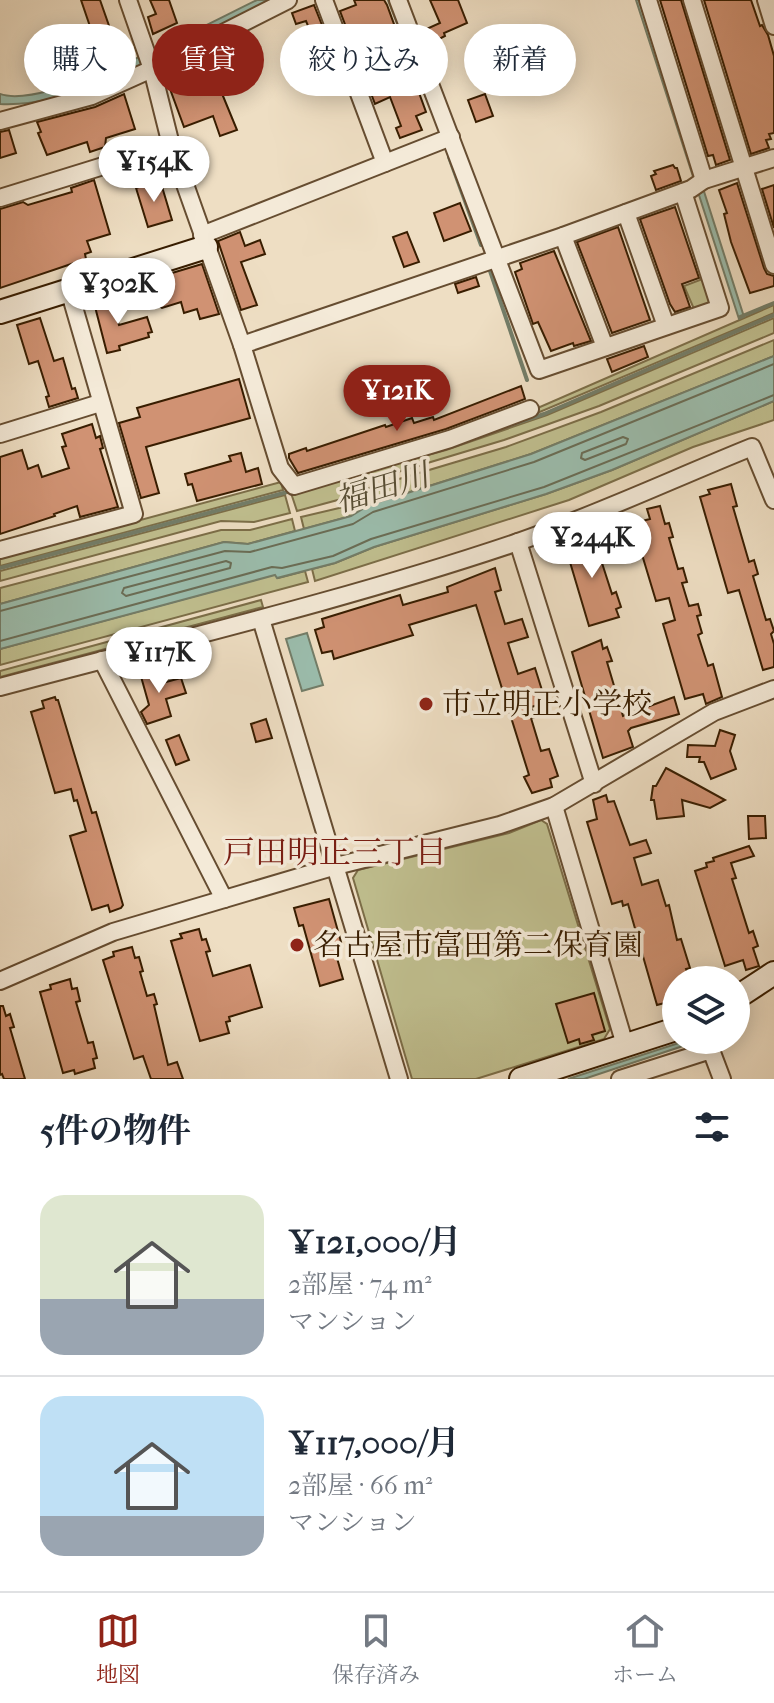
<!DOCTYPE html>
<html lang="ja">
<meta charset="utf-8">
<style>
body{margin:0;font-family:"IM FELL French Canon","Noto Serif JP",serif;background:#f2f2f3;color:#1f2937;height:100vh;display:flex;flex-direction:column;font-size:30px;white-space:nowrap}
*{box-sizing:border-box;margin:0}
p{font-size:26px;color:#747a83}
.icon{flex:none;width:44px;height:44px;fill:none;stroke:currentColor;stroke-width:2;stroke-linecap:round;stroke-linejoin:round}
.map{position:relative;height:1079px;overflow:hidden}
.side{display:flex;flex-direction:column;background:#fff;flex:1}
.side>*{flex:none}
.guide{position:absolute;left:24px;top:24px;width:726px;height:72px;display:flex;gap:16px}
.buttons{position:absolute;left:662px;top:966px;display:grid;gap:16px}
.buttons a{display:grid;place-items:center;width:88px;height:88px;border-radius:50%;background:#fff;box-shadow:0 4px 20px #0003;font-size:40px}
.price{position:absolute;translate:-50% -68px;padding:0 18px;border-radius:28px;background:#fff;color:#222;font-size:26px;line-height:52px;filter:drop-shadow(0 2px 4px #0008)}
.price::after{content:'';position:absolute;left:50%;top:48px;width:24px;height:18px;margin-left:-12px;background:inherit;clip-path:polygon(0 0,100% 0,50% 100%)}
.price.current{background:#8f2418;color:#fff}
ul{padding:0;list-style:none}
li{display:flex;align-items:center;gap:24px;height:200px;padding:0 40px}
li+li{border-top:2px solid #e0e1e3}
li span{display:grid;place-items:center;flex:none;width:224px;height:160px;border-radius:24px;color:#555}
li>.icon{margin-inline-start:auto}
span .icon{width:96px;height:96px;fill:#fffc;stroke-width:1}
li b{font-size:34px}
h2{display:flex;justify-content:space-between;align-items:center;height:96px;padding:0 40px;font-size:34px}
.chip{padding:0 28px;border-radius:36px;background:#fff;box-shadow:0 4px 20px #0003;font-size:28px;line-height:72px}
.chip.current{background:#8f2418;color:#fff}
.tab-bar{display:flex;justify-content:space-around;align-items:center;height:112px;border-top:2px solid #e0e1e3;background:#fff;font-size:22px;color:#747a83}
.tab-bar a{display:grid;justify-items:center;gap:4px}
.tab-bar .current{color:#8f2418}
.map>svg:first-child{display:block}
</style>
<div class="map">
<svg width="774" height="1079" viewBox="0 0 774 1079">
<rect width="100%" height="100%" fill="#eedec3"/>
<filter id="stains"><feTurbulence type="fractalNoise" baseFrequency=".0025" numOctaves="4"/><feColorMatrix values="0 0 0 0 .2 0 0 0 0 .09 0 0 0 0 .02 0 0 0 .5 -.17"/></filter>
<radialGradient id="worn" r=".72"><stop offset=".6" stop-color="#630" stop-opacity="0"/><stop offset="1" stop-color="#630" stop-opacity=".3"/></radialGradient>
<g fill="#c0bf8f" stroke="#7c6e48" stroke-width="2">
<polygon points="705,278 712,294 708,304 694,309 684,286"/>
<polygon points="774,305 774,313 535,414 533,410"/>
<polygon points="774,318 774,333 599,406 504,440 361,483 345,498 297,511 291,493 446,450 547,415"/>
<polygon points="774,340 774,356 531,454 369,505 351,516 304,529 301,517 352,505 369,488 506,447 601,412"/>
<polygon points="774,401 774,420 693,447 569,500 315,581 312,569 335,563 374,547 546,494 612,470"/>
<polygon points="281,482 283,490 0,566 0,558"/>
<polygon points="285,495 290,513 254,522 221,521 0,581 0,571"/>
<polygon points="292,519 295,531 248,544 224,542 0,604 0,588 221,530 250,530"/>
<polygon points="305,571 308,582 0,665 0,649 276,574 278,578"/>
<polygon points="261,600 263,607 0,677 0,671"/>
<polygon points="541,820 547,824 610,1029 604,1039 476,1079 412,1079 353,878 358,870 509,833"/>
</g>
<g fill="#9bbdad" stroke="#737d68" stroke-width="2">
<path d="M257,0H275C202,36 80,109 0,104V94C47,111 209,23 257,0Z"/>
<polygon points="636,0 643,0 744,317 739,319"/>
<polygon points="774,356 774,401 612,470 546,494 374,547 335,563 277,578 275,575 0,649 0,604 224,542 248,544 351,516 369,505 531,454"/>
<polygon points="307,633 323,685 302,691 286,639"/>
<polygon points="688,1040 701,1040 584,1079 568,1079"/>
</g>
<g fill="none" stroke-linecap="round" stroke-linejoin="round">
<g stroke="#6a6d56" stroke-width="2">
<polygon points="623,437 628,439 626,444 585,460 581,458 582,453"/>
<polygon points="226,561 231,563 230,568 126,596 122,593 124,588"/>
<polyline points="0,611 225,551 250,552 353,524 373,512 534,462 774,364"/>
<polyline points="0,641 272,567 282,568 333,556 371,539 544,487 774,395"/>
</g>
<g stroke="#737d68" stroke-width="4">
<polyline points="389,0 428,100"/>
<polyline points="449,157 481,245"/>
<polyline points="489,268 527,380"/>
<polyline points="740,317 774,303"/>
<polyline points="495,430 544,414 774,315"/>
<polyline points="0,568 291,491"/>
</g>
</g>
<g fill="#d09273" stroke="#381d00" stroke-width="2">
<polygon points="81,0 100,0 114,40 97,47"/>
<polygon points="150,0 169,0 177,23 153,34 148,17 156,14"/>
<polygon points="354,0 384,0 387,5 426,112 416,116 422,130 400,138 396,128 401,126 390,97 375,104 340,11 356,5"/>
<polygon points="430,0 458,0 467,23 444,33 445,36 435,41 437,47 429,50 422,31 440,23"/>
<polygon points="660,0 681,0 730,160 716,165 713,155 708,156"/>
<polygon points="704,0 751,0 760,26 762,25 768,35 774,56 774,133 769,134 771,139 766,140 769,148 751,154"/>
<polygon points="314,5 326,35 314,40 306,21 296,24 292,13"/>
<polygon points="209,62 237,130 220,136 213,116 184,127 166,78"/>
<polygon points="336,64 344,86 332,91 327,78 331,77 328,68"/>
<polygon points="124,94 135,129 106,138 105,147 90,152 87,142 47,155 38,133 41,132 37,122 95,107"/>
<polygon points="485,94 493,116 476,122 468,100"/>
<polygon points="9,130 16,153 0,158 0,132"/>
<polygon points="673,165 675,168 677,168 681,181 656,190 651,176 656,174 654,171"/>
<polygon points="94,180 110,234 87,241 91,252 85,254 86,259 0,288 0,209 23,202 28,205 72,192 71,188"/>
<polygon points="160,180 172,220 148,227 136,188"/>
<polygon points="737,183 764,268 767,274 774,276 774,286 750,293 731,242 724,214 727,213 719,190"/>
<polygon points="774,185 774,228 762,189"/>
<polygon points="460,203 471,231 444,241 434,213"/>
<polygon points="675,207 699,278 682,284 690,307 675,312 670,304 640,219"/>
<polygon points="618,227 650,320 612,333 577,242"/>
<polygon points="240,232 245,246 260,240 265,254 241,262 257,305 241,310 218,241"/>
<polygon points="407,232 419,262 404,267 393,237"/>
<polygon points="554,251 591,341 574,346 573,343 551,351 538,322 533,324 515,272 522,269 520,263"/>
<polygon points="202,264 219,314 200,319 197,309 184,313 181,302 162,308 149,299 145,285 163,280 162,276"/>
<polygon points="476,277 479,286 458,293 455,284"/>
<polygon points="109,294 119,325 147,317 152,332 148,333 149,337 119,346 120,350 107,353 93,299"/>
<polygon points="40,318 54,361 63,358 72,389 75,388 78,398 49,407 46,397 49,396 38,361 29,364 17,325"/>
<polygon points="644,346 648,357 612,372 607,359"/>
<polygon points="239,379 250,418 146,447 159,493 141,498 119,423 140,417 137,408"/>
<polygon points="521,386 525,399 446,429 298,473 289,458 289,454 306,448 307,451 385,425 386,427 412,418 414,423 433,417 434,420"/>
<polygon points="92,424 96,438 100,436 103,448 100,449 118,507 80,517 77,506 54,514 55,516 0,534 0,457 22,450 28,469 38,465 42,477 69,468 62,447 66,446 62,434"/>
<polygon points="241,453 246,472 258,468 262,484 197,501 192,484 188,485 185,474 231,461 229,456"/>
<polygon points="731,484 737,506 733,507 749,562 754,560 758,574 753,576 766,620 770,619 774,631 771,634 774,644 774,667 763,670 739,590 728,593 700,497 710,494 708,490"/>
<polygon points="660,506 665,524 669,523 673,537 669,538 678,569 683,568 687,582 682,583 689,606 698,604 701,615 697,616 702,633 698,635 708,666 713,664 722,697 706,704 703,694 685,699 663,624 675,620 669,598 656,601 634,528 643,525 642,521 650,519 647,509"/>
<polygon points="593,533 598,548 602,547 606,562 602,563 612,594 616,592 621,607 616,609 619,617 589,626 564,542"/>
<polygon points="495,568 501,590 495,592 505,624 522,619 528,637 508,643 518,674 535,668 546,703 531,707 535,717 531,718 541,751 549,749 558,776 550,779 552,787 532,793 524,777 529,775 476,605 409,625 413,635 334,659 332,651 322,653 315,630 324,627 322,619 400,595 403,605 448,592 447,587"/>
<polygon points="601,640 603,649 607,647 612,661 607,662 623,716 674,697 679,714 631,728 628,731 633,747 603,758 572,652"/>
<polygon points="157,668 162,683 181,678 186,693 166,699 171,716 147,724 141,712 149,705 140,673"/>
<polygon points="55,697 56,700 58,700 92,813 96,812 123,905 121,908 110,912 108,905 92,910 70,836 86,831 77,800 74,801 71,789 55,793 31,712 44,708 42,701"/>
<polygon points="266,719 272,738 256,742 251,724"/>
<polygon points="720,730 735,735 730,751 736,769 711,779 704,762 699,762 700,757 687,757 688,745 715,746"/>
<polygon points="179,735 189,760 176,765 166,740"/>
<polygon points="666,768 694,783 725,800 710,808 682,800 684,816 657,819 654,800 651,800 653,786 656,786"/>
<polygon points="606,795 608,802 614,801 630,845 646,840 651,853 634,858 642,885 658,880 666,906 669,905 677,940 681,939 690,968 686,969 690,980 676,980 676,1000 657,1005 628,904 623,906 622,901 612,904 587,822 597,819 593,800"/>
<polygon points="748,816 765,816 766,838 749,839"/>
<polygon points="749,846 754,856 731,863 736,878 732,879 749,933 753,931 758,946 753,948 759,966 746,970 743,960 725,966 695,871 707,867 706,863 714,861 713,858"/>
<polygon points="329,899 341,942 333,944 343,979 320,986 303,925 299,926 294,908"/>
<polygon points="199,929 202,940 206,939 210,951 206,952 213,976 250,965 262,1007 229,1017 230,1021 226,1022 229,1033 200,1041 171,941 182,938 180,934"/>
<polygon points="132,947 135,958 139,957 143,971 140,972 147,996 154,994 157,1004 154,1005 168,1065 177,1062 183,1079 151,1079 143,1056 134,1059 103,960 114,956 113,952"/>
<polygon points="70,979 72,989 77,988 80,1001 76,1002 88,1043 93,1042 97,1058 93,1059 95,1068 75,1074 74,1070 63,1073 40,992 51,989 50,985"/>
<polygon points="594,993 605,1031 592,1035 594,1040 580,1044 579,1039 568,1043 556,1004"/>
<polygon points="0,1006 3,1006 6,1016 10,1014 14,1027 10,1028 25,1079 4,1079 2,1074 0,1075"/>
</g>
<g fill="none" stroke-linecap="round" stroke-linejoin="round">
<defs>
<g id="street">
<polyline points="128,0 152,69 171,145 242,345 280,468 294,486 450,439 530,409"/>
<polyline points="324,0 385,163"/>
<polyline points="398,0 539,370 720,308 683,192"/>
<polyline points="648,0 704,180"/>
<polyline points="692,0 774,265"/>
<polyline points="766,0 774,26"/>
<polyline points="0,121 92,96 152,69 288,0"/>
<polyline points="0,198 171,145"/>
<polyline points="626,213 666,326"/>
<polyline points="202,235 451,137"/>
<polyline points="563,236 605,347"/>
<polyline points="242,345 563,236 691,189 704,180 774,158"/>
<polyline points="0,434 100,403"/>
<polyline points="518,542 594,784"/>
<polyline points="0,550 134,514 69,290"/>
<polyline points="261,619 399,1079"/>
<polyline points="102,660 224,899"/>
<path d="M0,687C172,641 346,600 515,543C594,516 675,478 752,447L774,500"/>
<polyline points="554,806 625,1045"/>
<polyline points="0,981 113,932 336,866 500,825 554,806 714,712 774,689"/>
<polyline points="620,1079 711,1050 722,1079"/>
</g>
<g id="secondary">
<polyline points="0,312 206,247"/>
<polyline points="736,998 774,973"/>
<polyline points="521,1079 676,1029"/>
</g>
</defs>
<use href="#street" stroke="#664d31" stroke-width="20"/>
<use href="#secondary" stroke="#381d00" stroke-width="26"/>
<use href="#street" stroke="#f4ead8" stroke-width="16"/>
<use href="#secondary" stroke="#f4ead8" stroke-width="22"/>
</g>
<g fill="#8f2418" stroke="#f4ead8" stroke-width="3">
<circle cx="426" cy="704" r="8"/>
<circle cx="297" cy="945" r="8"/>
</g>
<g text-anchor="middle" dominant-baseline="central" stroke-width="7" stroke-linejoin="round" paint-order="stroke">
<g font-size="30" fill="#381d00" stroke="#f4ead8" text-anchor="start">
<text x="442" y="704">市立明正小学校</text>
<text x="313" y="945">名古屋市富田第二保育園</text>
</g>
<g font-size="32" font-style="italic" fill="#564d34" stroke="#f4ead8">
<text transform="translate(382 488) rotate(-17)">福田川</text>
</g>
<g font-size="32" fill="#7a1f14" stroke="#f4ead8">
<text x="335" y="852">戸田明正三丁目</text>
</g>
</g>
<rect width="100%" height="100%" filter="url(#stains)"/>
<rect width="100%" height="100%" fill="url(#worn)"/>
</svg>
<div class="buttons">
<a><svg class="icon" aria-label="layers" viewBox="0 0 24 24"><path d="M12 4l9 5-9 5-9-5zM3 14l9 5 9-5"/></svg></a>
</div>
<b class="price" style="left:154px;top:204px">¥154K</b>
<b class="price" style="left:118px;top:326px">¥302K</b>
<b class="price current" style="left:397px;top:433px">¥121K</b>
<b class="price" style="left:592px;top:580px">¥244K</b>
<b class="price" style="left:159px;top:695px">¥117K</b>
<div class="guide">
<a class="chip">購入</a>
<a class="chip current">賃貸</a>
<a class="chip">絞り込み</a>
<a class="chip">新着</a>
</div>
</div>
<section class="side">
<h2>5件の物件<svg class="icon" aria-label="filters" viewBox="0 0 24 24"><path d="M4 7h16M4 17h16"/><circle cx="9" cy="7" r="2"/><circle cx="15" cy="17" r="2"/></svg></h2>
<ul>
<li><span style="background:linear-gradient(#dfe7d0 65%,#9aa5b1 0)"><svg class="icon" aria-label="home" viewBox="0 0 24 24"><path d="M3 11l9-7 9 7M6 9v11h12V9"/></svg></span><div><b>¥121,000/月</b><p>2部屋 · 74 m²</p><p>マンション</p></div></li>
<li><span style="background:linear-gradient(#bfe0f5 75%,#9aa5b1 0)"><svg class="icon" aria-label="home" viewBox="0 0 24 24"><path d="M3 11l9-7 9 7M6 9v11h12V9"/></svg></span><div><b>¥117,000/月</b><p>2部屋 · 66 m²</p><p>マンション</p></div></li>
</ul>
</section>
<nav class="tab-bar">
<a class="current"><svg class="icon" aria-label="map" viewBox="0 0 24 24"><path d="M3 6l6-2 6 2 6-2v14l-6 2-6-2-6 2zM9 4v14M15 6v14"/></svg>地図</a>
<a><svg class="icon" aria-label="saved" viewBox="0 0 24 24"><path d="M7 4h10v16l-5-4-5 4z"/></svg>保存済み</a>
<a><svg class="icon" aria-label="home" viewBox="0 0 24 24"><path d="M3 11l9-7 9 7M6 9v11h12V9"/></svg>ホーム</a>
</nav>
